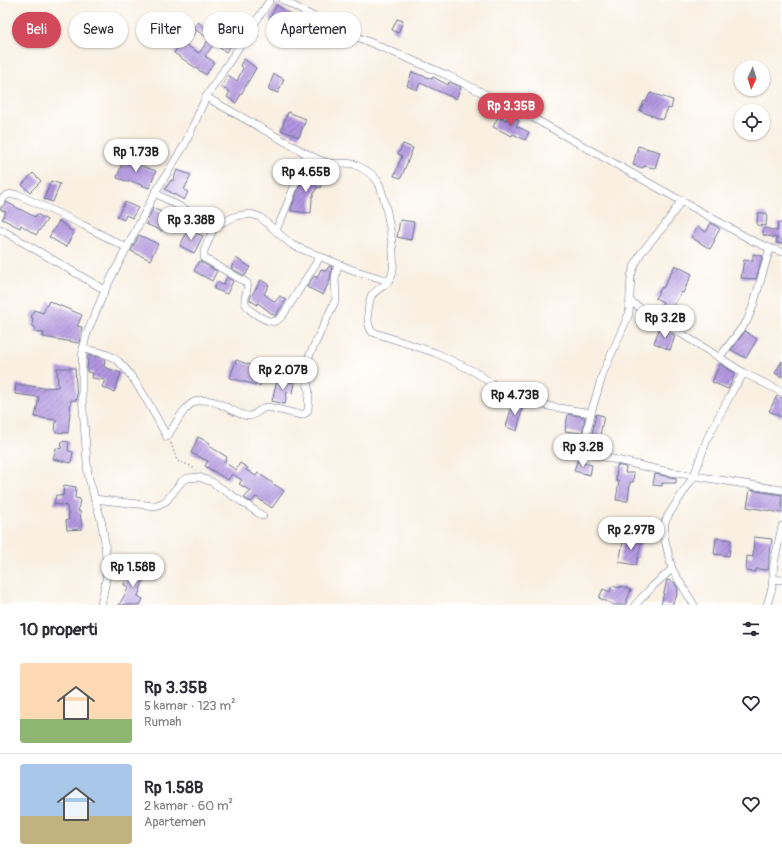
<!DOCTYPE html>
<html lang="id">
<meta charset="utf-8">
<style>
body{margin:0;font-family:Pangolin,sans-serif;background:#f7f7f7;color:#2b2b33;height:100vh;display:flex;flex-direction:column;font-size:15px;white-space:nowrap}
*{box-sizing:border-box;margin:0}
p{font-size:13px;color:#7c7c81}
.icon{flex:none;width:22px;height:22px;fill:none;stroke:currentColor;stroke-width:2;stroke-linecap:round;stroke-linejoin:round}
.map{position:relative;height:605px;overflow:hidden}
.details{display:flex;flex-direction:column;background:#fff;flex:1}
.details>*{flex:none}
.hud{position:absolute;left:12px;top:12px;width:400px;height:36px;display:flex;gap:8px}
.needle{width:26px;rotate:184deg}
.controls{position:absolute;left:734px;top:60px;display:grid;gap:8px}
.controls a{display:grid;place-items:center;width:36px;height:36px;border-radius:50%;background:#fff;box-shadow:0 1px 3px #0004;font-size:20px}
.price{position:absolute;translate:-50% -34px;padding:0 9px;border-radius:14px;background:#fff;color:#222;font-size:13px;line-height:26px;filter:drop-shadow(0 1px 2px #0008)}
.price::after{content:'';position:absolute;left:50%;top:24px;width:12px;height:9px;margin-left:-6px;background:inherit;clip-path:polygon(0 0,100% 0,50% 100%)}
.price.on{background:#d1495b;color:#fff}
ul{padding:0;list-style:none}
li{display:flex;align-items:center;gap:12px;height:100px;padding:0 20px}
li+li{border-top:1px solid #e1e1e2}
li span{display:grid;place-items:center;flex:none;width:112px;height:80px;border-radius:4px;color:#555}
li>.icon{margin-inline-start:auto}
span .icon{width:48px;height:48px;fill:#fffc;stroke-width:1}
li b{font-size:17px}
h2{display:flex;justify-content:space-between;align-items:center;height:48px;padding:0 20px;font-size:17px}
.tag{padding:0 14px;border-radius:18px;background:#fff;box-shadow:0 1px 3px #0004;font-size:14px;line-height:36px}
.tag.on{background:#d1495b;color:#fff}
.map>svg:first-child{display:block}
</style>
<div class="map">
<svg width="782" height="605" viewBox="0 0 782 605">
<defs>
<pattern id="building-hatch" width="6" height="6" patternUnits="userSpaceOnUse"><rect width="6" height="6" fill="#b296e0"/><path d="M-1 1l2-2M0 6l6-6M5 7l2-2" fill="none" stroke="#907bb9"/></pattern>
</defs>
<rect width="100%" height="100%" fill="#fff"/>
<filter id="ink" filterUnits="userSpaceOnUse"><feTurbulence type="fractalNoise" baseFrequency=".025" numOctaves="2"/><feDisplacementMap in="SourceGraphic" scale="8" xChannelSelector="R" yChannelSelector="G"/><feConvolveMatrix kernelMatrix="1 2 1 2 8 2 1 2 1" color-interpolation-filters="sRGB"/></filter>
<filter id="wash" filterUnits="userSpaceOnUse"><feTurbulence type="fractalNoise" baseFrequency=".012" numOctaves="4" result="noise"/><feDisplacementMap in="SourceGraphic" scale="16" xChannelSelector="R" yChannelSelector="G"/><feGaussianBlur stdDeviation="0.9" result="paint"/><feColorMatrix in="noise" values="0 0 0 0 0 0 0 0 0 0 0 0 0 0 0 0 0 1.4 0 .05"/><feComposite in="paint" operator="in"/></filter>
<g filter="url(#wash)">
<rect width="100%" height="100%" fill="#f9f0e2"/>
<g id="blocks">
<g fill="url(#building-hatch)">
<polygon points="277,5 292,15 284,28 269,19"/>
<polygon points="222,13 237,23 232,31 235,33 228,43 231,46 226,52 214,44 205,56 214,62 206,75 174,53 185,38 182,36 189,26 196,31 186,45 199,53 209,39 193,28 198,22 210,31"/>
<polygon points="397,19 403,21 398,33 392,30"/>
<polygon points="244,59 256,68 236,103 227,97 230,92 221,87 228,75 237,81 243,68 240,65"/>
<polygon points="412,72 432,79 433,77 448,85 449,82 461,87 456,99 420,83 417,90 407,86"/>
<polygon points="274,74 284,79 278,93 268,89"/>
<polygon points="650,93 673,100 671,109 668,108 663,120 640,111 644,101 646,102"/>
<polygon points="288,112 306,119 299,137 281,130"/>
<polygon points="508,116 519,120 516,126 529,132 525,140 513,134 512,136 493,127 498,117 506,120"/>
<polygon points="403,144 413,148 401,178 394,176 402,156 398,154"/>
<polygon points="638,146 660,152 655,168 644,166 643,168 633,165"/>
<polygon points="126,156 137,159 136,164 156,171 149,188 131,181 130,182 117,178 121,166 122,166"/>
<polygon points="177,170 191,175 184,190 188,192 184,200 165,189 171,180 173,181"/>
<polygon points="305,172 324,179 320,188 317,187 312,198 311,213 291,211 292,206"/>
<polygon points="33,173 41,181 30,192 22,185"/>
<polygon points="51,181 60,184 53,202 44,199"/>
<polygon points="6,202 35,217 37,214 47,220 36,235 21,225 20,228 2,219 6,212 0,209"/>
<polygon points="125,202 138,208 132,218 126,215 124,220 117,217"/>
<polygon points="153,208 169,216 162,231 146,224"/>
<polygon points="758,213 767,213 766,226 757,225"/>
<polygon points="400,220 414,222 411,240 397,237"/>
<polygon points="59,221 69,228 68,229 74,232 66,247 49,237"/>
<polygon points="711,223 720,229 714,239 715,240 710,249 691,237 698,227 706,232"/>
<polygon points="778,223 782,223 782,244 776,243 777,238 763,235 764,228 777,231"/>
<polygon points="188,230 203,236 194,253 180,246"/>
<polygon points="139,235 158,244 150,260 131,251"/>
<polygon points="753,254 763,256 756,279 741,278 744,260 753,261"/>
<polygon points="236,258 250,267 245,276 231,268"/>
<polygon points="199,261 217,271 212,281 194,271"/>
<polygon points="675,265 692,274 683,293 682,292 670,311 661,306 663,302 655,298 662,287 663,288"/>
<polygon points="329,266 332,267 330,280 323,295 307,287 314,276 317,278 321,269 326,271"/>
<polygon points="227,277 233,281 227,294 214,289 217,282 223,285"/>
<polygon points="261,280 269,285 264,294 275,302 280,296 286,300 275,316 258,303 257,305 250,300 250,298"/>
<polygon points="49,301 82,315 77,326 82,327 79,343 43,337 44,333 35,332 35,327 32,326 33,318 31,317 34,310 43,313"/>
<polygon points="660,327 675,336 670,350 654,343"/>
<polygon points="745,331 757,339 746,358 731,350"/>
<polygon points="88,355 105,359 104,367 121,373 114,392 102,387 105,380 92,378 93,373 87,372"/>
<polygon points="236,360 265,370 260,386 230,378"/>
<polygon points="782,361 782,377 775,373"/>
<polygon points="720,364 735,373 732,381 728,389 712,382"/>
<polygon points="57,368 75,368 77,400 71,400 68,433 55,432 56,420 35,417 39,397 15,394 16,384 44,388 58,387"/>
<polygon points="277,380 295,383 293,393 287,392 285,404 272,401"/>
<polygon points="777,396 782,398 782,417 769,411"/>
<polygon points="513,401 523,405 517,431 506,427"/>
<polygon points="568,414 585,417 582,433 565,431"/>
<polygon points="596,414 604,416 599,440 591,439"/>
<polygon points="198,437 210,443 209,446 227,457 224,462 236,470 240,463 248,468 246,470 256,476 258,473 284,491 272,508 256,497 251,502 244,498 251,491 239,484 242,480 232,474 228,480 205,466 208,461 191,453"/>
<polygon points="62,441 69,442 68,451 73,452 71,463 53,459 56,448 61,449"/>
<polygon points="577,461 592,465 590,475 574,471"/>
<polygon points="617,465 626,467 625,473 634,473 633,482 630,482 628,501 616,500 619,481 616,481"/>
<polygon points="655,474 676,478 676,483 662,483 662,486 653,485"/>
<polygon points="64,485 76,487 75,498 80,499 78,511 80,511 82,529 67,530 66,520 69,520 67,506 54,504 56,495 63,496"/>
<polygon points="750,490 782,495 782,513 747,507"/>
<polygon points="633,534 643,536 636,565 619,562 623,542 631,543"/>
<polygon points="754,537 772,539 771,546 770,546 768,570 756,569 755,572 746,571 747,556 753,557"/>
<polygon points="716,538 731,540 729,556 714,554"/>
<polygon points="129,569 146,573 138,596 143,599 140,605 119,605 129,587 124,585"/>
<polygon points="667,580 674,582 678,589 676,598 675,598 672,605 661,605"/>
<polygon points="612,586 620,588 621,586 631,590 625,605 614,605 599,598 603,589 610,592"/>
</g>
</g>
</g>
<g filter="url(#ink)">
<use href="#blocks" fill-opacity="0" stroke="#69738c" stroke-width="1"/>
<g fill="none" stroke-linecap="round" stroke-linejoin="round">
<defs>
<g id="minor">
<polyline points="283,0 327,24 449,76 533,118 753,241 770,248 782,252"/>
<polyline points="206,97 307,154 283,215 276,230"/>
<path d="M307,154C314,157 321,162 329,163C338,165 348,161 356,165C364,169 374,174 378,182C386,198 397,258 392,275C388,286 377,288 371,296C368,307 365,322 372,332L436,353L475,372L503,391L520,399L553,407L591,413"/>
<polyline points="155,193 212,224 219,224 236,216 251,214 260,217 292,245 353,270 389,281"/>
<polyline points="682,200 664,226 641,253 634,267 631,276 629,314 603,373 591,413 585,441 585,448 588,452 595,455 664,471 782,490"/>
<path d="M0,203C4,194 10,193 19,195L83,225L127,248"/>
<path d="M215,225L204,251V258L247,283C249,289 244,295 245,302C246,310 268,324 276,321C279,320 281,317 283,315L320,257"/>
<polyline points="0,229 105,290"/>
<polyline points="631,302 744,373 782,392"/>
<path d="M83,349C95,351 108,353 118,361C136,377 155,415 167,437C186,408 191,388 228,408C234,411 242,416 249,416C256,416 260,407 268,407L301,415L306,413L308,410L309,392L304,367L336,299L335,278L338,264"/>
<polyline points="719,358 747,321 753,306 770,248"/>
<polyline points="94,499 155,506 166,501 182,481 188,478 199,477 212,482 263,516"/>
<polyline points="773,579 782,580"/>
<polyline points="101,605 106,580 106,559 105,542 101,520 88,475 82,396 82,362 83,349 87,333 105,290 155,193 185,144 206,97 270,0"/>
<polyline points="635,605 653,586 672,569"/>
<polyline points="694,605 672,569 664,536 665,522 669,514 694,476 707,439 734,388 744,373"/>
<polyline points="767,605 772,588 774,563 782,526"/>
</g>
</defs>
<use href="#minor" stroke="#69738c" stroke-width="8"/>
<polyline stroke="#69738c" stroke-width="1.5" stroke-dasharray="1 3" stroke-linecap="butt" points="171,443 177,461 189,465 196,470"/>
<use href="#minor" stroke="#fff" stroke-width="7"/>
</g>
</g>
</svg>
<div class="controls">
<a><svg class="needle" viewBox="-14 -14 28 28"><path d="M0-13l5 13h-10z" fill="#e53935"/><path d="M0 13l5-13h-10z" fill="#7c7c81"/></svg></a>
<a><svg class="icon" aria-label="locate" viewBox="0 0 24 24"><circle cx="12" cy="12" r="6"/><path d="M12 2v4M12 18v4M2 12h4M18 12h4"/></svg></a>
</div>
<b class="price on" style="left:511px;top:127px">Rp 3.35B</b>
<b class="price" style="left:136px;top:173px">Rp 1.73B</b>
<b class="price" style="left:306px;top:193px">Rp 4.65B</b>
<b class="price" style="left:191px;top:241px">Rp 3.38B</b>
<b class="price" style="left:665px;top:339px">Rp 3.2B</b>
<b class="price" style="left:283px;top:391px">Rp 2.07B</b>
<b class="price" style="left:515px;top:416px">Rp 4.73B</b>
<b class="price" style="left:583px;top:468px">Rp 3.2B</b>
<b class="price" style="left:631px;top:551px">Rp 2.97B</b>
<b class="price" style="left:133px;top:588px">Rp 1.58B</b>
<div class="hud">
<a class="tag on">Beli</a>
<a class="tag">Sewa</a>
<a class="tag">Filter</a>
<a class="tag">Baru</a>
<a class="tag">Apartemen</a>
</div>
</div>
<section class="details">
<h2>10 properti<svg class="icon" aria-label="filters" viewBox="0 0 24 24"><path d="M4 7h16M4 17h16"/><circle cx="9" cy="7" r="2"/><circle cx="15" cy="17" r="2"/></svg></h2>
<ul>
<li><span style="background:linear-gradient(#ffd9b3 70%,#8fb573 0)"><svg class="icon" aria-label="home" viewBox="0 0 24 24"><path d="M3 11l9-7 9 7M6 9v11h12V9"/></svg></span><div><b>Rp 3.35B</b><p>5 kamar · 123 m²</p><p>Rumah</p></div><svg class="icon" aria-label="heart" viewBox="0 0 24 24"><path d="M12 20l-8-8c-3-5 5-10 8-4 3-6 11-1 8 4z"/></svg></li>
<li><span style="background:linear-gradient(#a9c7e8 65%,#c2b280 0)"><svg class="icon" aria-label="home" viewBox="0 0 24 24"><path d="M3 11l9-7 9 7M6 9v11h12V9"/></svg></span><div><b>Rp 1.58B</b><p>2 kamar · 60 m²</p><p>Apartemen</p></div><svg class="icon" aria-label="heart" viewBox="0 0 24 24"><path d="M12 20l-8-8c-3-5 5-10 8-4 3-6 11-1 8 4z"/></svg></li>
</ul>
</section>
